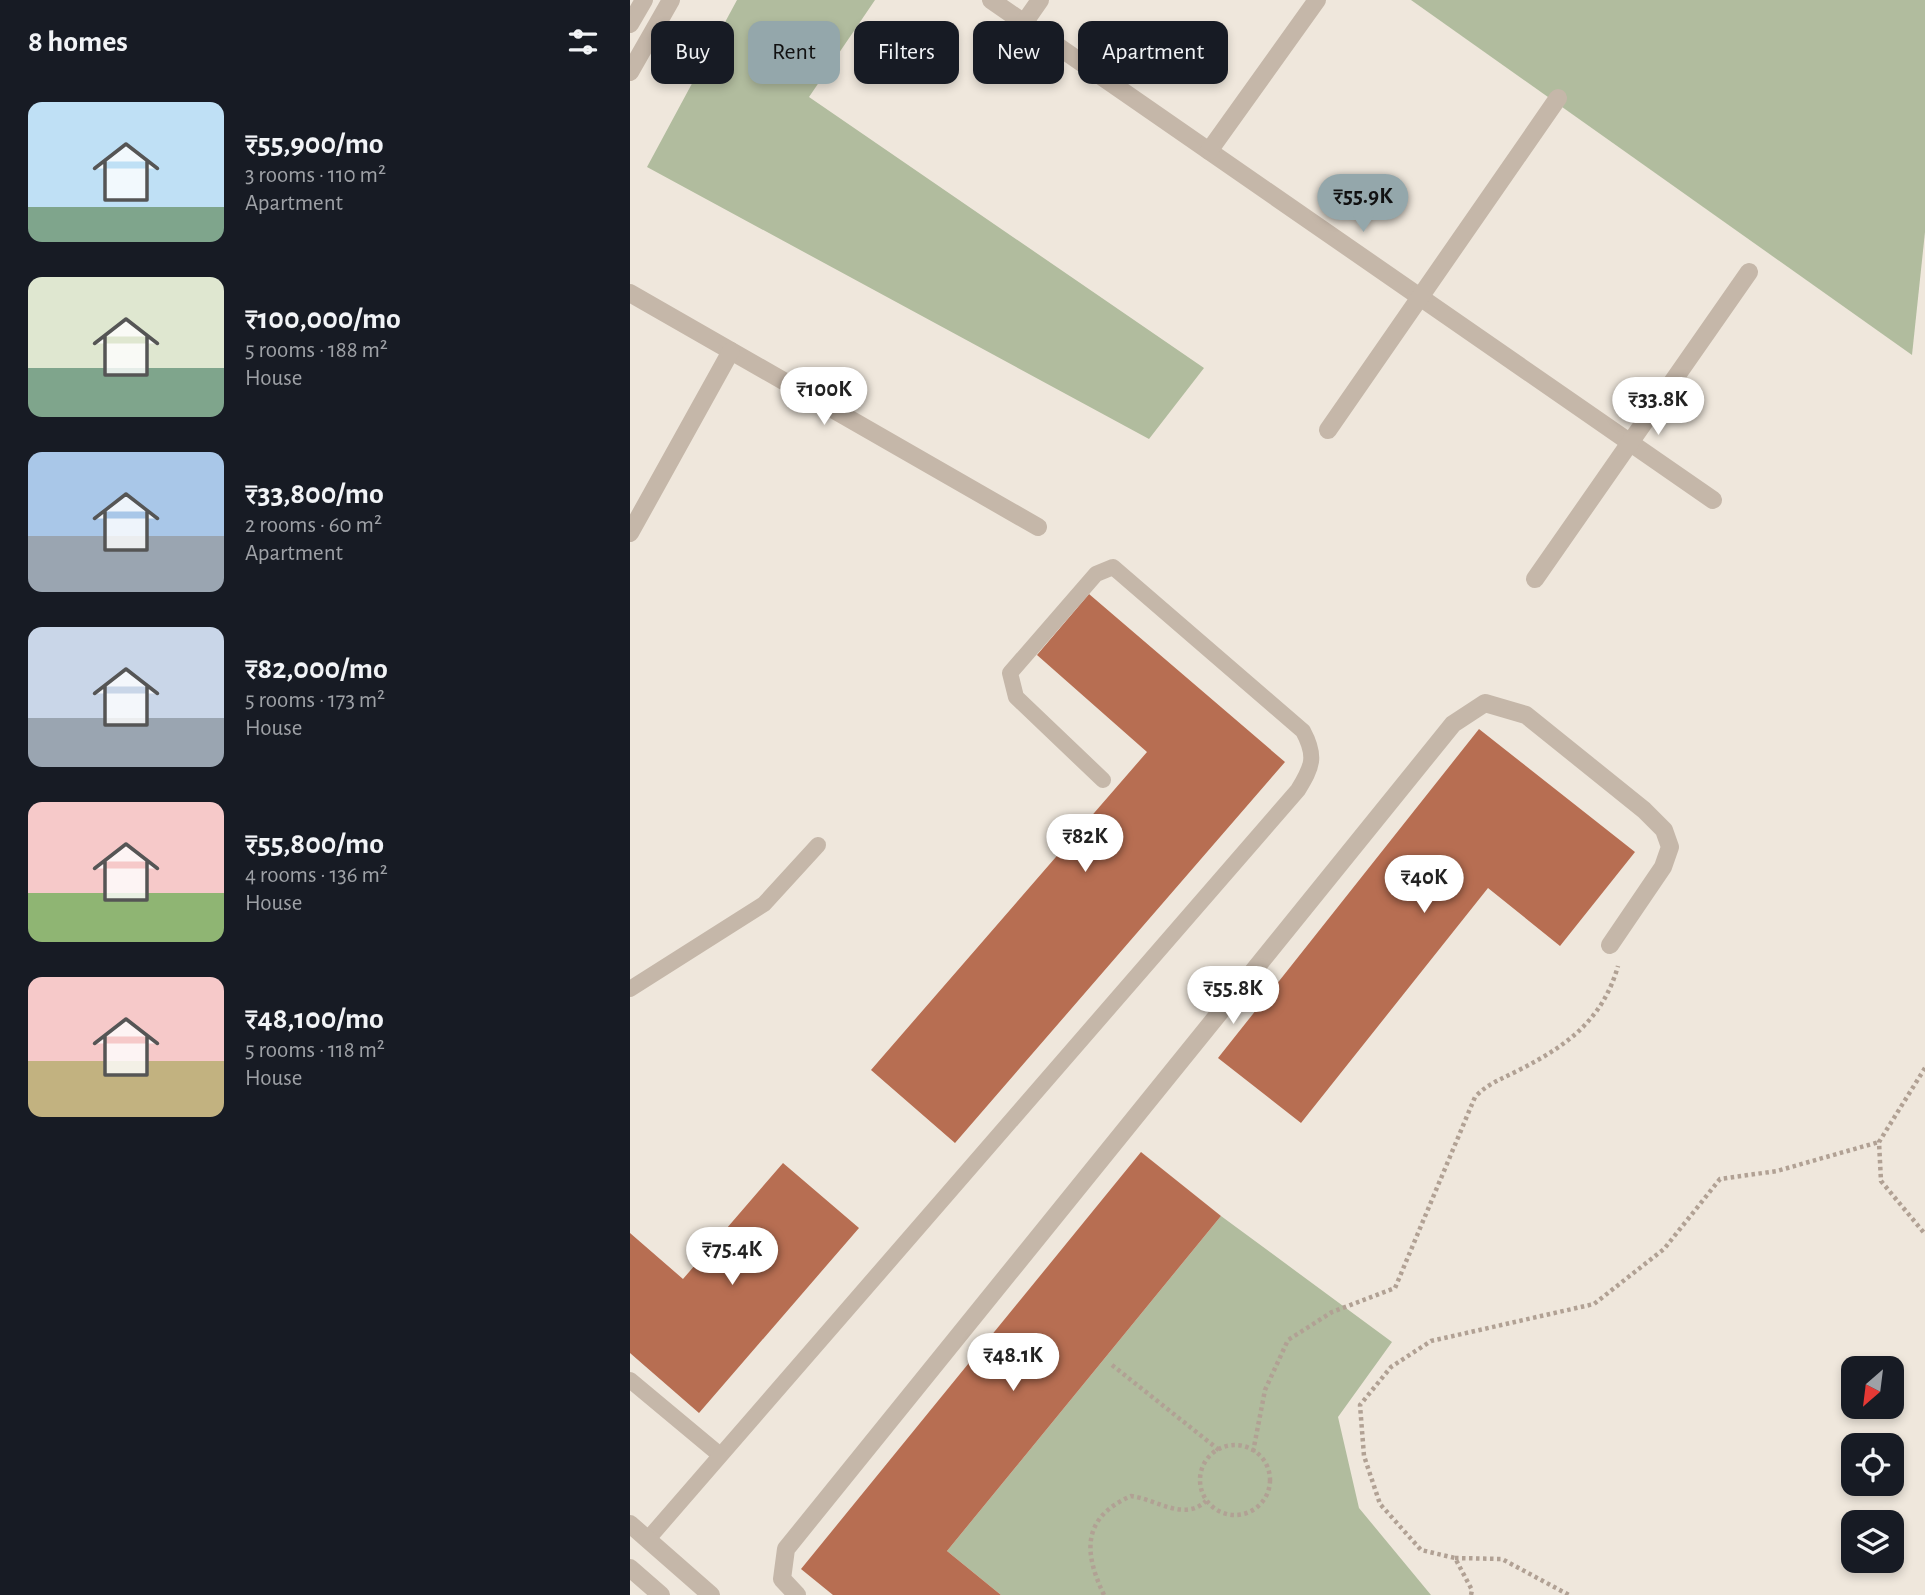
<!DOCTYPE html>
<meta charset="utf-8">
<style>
body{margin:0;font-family:"Alegreya Sans",sans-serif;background:#242831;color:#f1f3f6;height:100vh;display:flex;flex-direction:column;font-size:26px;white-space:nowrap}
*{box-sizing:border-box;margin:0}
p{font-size:23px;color:#9ea1a6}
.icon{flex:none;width:38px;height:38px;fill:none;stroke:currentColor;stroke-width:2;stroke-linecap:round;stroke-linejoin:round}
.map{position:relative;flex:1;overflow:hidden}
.drawer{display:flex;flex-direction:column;background:#171b24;width:630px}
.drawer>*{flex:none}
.hud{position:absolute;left:21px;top:21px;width:665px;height:63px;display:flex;gap:14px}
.needle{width:46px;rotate:208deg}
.controls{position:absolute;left:1211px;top:1356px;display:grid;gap:14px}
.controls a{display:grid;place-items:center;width:63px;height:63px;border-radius:14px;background:#171b24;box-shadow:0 4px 10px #0003;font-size:35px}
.price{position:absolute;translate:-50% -60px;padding:0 16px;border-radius:24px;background:#fff;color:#222;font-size:23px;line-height:46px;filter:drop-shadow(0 2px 4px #0008)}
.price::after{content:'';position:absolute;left:50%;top:42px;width:21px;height:16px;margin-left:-10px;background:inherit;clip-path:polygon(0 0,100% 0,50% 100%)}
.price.active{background:#94a7ab;color:#111}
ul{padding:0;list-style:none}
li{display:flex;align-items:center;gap:21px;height:175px;padding:0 28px}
li span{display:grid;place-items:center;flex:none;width:196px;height:140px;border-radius:14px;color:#555}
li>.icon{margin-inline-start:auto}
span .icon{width:84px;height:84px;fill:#fffc;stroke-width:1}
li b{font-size:30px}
h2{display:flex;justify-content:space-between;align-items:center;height:84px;padding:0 28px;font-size:30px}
.chip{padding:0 24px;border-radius:14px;background:#171b24;box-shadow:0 4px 10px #0003;font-size:24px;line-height:63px}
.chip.active{background:#94a7ab;color:#111}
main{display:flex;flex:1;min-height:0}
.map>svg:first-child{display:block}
</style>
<main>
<section class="drawer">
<h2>8 homes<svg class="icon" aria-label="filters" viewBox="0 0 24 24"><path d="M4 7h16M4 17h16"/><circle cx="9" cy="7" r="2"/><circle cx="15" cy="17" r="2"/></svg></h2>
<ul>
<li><span style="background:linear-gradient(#bfe0f5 75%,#7fa58c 0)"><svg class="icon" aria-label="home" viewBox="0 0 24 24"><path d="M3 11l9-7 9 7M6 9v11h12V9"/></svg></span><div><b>₹55,900/mo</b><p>3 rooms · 110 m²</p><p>Apartment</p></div></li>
<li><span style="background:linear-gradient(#dfe7d0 65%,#7fa58c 0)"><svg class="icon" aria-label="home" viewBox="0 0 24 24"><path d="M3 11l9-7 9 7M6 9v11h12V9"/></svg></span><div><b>₹100,000/mo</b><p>5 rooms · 188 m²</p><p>House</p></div></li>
<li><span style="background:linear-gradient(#a9c7e8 60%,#9aa5b1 0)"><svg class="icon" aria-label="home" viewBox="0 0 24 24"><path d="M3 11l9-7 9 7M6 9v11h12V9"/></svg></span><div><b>₹33,800/mo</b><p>2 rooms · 60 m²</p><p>Apartment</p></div></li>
<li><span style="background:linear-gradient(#c9d6e8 65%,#9aa5b1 0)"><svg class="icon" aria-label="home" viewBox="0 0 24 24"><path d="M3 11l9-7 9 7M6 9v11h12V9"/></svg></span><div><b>₹82,000/mo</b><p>5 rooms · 173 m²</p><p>House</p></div></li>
<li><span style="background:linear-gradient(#f6c9c9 65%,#8fb573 0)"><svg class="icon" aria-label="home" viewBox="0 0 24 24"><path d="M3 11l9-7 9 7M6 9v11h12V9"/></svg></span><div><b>₹55,800/mo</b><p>4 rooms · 136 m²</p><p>House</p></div></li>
<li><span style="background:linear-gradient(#f6c9c9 60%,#c2b280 0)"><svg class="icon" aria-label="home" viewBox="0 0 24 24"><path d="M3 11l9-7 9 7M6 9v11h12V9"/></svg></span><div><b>₹48,100/mo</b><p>5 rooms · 118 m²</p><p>House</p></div></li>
</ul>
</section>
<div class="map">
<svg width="1295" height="1595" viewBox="0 0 1295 1595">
<rect width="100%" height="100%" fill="#efe7dc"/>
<g fill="#b1bc9e">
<polygon points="107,0 245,0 179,97 574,368 519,439 17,167"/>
<polygon points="781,0 1295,0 1295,232 1282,355"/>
<polygon points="591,1216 762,1342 708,1417 729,1508 801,1595 371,1595 317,1551"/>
</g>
<g fill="#b76e52">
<polygon points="459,594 655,762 325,1143 241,1070 517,752 407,655"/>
<polygon points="849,729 1005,852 930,946 858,888 671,1123 588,1058"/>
<polygon points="511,1152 591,1216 317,1551 371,1595 203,1595 171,1569"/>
<polygon points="153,1163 229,1228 69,1413 0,1353 0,1233 53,1279"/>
</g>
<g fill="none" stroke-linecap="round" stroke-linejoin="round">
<g stroke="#b1a194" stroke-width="4.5" stroke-dasharray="3.5 3.5" stroke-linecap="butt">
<polyline points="1295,1068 1249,1142 1251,1181 1295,1234"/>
<polyline points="482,1365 589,1450"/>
<circle cx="605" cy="1480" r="35"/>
<path d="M623,1452L635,1390L658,1340L702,1312L765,1288L845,1097C858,1083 874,1078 891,1069C938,1045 973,1019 988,966"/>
<polyline points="825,1558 872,1559 939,1595"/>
<path d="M474,1595C454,1553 451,1518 501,1496C526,1499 554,1522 576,1501"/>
<polyline points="841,1595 842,1590 825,1558 791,1550 750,1504 734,1456 730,1405 761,1367 801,1341 964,1304 1034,1249 1090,1179 1147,1171 1249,1142"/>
</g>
<g stroke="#c5b7a9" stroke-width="16">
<polyline points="0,989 134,904 188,845"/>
<polyline points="0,1380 90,1455"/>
<path d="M18,1539L668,790C682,767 687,757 673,731L483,567L466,574L380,673L386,697L473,780"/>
</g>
<g stroke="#c5b7a9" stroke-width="18">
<polyline points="361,0 1083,500"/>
<polyline points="394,23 410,0"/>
<polyline points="0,24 14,0"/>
<polyline points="0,72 41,0"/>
<polyline points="579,151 687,0"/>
<polyline points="0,293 408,527"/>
<polyline points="698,430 928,98"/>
<polyline points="0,533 101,351"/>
<polyline points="905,579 1119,272"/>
<polyline points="0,1524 81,1595"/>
<polyline points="0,1568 31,1595"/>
<polyline points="167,1595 152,1579 156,1549 823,724 855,703 896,715 1014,810 1034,830 1040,847 1033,867 980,945"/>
</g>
</g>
</svg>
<div class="controls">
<a><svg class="needle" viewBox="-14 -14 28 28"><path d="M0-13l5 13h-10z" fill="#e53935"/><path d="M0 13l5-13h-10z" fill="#9ea1a6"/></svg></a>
<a><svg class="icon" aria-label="locate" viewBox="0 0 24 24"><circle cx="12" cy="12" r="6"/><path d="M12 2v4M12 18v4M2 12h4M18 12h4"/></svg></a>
<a><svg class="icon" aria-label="layers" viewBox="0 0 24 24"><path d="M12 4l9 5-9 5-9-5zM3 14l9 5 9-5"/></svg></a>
</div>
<b class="price active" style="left:733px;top:234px">₹55.9K</b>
<b class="price" style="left:194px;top:427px">₹100K</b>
<b class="price" style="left:1028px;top:437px">₹33.8K</b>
<b class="price" style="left:455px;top:874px">₹82K</b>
<b class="price" style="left:794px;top:915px">₹40K</b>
<b class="price" style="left:603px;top:1026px">₹55.8K</b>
<b class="price" style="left:102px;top:1287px">₹75.4K</b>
<b class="price" style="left:383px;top:1393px">₹48.1K</b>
<div class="hud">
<a class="chip">Buy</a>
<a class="chip active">Rent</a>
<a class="chip">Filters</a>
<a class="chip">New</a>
<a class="chip">Apartment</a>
</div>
</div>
</main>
